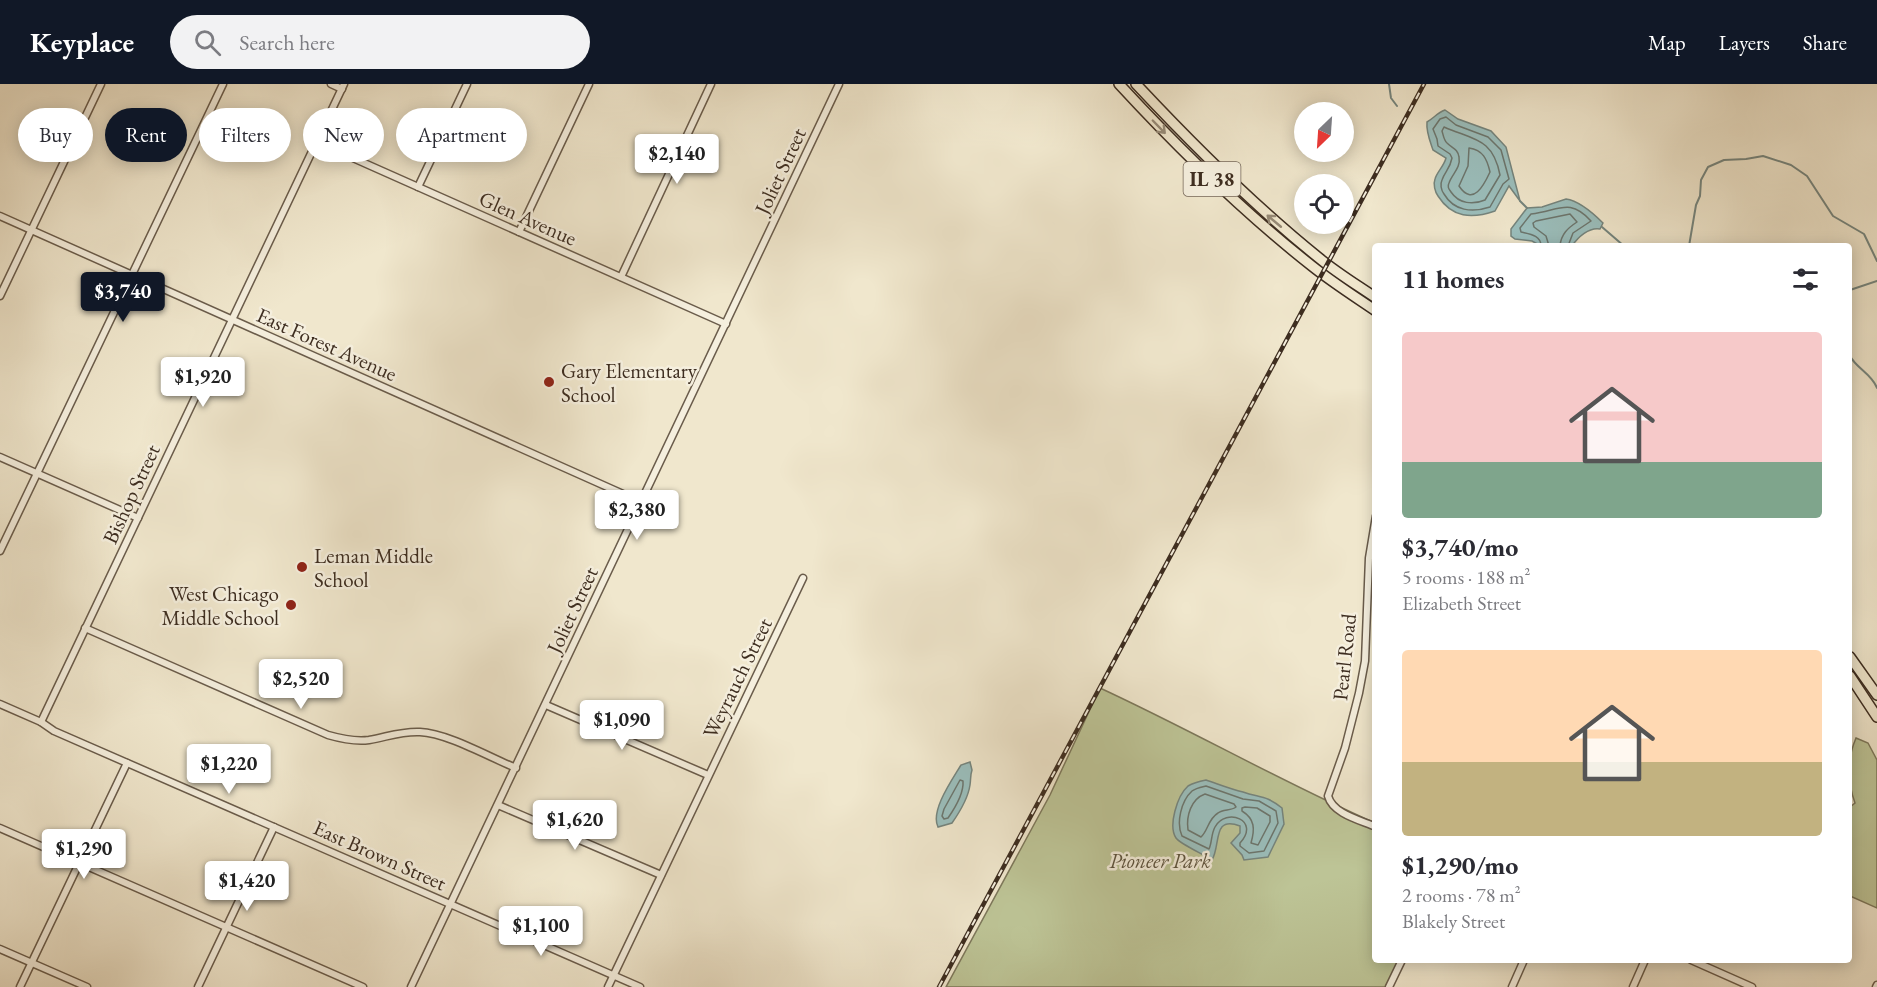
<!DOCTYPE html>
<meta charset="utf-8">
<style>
body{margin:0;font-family:"EB Garamond",serif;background:#f2f2f3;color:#2b2b33;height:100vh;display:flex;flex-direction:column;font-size:22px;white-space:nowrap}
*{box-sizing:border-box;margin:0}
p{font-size:20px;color:#7c7c81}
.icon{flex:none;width:33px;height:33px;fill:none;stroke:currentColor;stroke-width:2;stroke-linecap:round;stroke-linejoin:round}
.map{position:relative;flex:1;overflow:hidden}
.side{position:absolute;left:1372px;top:159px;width:480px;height:720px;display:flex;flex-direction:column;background:#fff;border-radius:6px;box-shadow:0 3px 15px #0003}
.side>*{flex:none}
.hud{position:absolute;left:18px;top:24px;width:570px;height:54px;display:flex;gap:12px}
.needle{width:39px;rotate:205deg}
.buttons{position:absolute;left:1294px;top:18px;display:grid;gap:12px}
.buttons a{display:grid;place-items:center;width:60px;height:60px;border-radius:50%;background:#fff;box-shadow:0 3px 15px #0003;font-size:30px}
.price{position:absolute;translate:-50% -51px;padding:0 14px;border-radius:6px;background:#fff;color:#222;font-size:20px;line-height:39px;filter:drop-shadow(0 2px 3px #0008)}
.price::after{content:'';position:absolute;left:50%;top:36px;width:18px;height:14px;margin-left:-9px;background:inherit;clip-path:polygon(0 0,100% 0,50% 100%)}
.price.current{background:#111827;color:#fff}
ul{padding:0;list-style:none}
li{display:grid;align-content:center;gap:12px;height:318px;padding:0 30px}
li span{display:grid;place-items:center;height:186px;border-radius:6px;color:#555}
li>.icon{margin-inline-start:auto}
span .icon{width:108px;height:108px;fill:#fffc;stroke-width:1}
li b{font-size:26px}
h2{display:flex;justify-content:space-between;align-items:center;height:72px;padding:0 30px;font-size:26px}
.tag{padding:0 21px;border-radius:27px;background:#fff;box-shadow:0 3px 15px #0003;font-size:21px;line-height:54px}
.tag.current{background:#111827;color:#fff}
header{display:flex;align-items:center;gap:36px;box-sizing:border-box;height:84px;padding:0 30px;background:#111827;color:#fff}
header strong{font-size:28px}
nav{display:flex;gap:33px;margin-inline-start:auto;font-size:21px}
.search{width:420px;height:54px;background:#f2f2f3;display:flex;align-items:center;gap:15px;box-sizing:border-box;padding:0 21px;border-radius:33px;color:#7c7c81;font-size:22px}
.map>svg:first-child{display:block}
</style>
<header>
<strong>Keyplace</strong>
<div class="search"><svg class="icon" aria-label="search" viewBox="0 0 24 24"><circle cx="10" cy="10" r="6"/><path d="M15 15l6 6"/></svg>Search here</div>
<nav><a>Map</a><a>Layers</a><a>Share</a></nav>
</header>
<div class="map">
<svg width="1877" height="903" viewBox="0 0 1877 903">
<rect width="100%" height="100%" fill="#f0e7cd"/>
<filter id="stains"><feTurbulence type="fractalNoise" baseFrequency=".00333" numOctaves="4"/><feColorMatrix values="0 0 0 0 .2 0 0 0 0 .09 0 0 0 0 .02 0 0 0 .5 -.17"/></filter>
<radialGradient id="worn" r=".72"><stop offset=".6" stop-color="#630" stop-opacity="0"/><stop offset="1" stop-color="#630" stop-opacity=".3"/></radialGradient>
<g fill="#bdc496" stroke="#7d785b" stroke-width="1.5">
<path d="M1100,604C1193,647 1282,698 1375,739L1376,876H1402L1389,903H946L1050,711Z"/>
<path d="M1856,654L1868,659L1877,676V824L1850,812V723L1855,719C1847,697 1847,675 1856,654Z"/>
</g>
<g fill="#9bbfbd" stroke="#75857e" stroke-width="1.5">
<path d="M1445,26L1458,35L1491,47L1506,63L1520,117L1509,102L1495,127C1472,135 1452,134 1438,112C1435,108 1433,100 1435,95C1437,88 1444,82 1446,74L1433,66C1430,57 1426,48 1427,38C1434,34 1437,29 1445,26Z"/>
<path d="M1566,115C1580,117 1593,129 1603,139L1600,145C1589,143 1578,153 1572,162H1541L1532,157L1515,155L1511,152V145L1527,124L1542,123Z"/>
<path d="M970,678L972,686C970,692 971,695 970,701C968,715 959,729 952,739L938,743C930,727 952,696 961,681Z"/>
<path d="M1206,696C1218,700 1230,705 1243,708C1260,714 1266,711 1282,724L1284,740L1268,773L1244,776L1242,771L1231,759L1240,749V742C1212,731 1221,761 1212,776C1205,771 1180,760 1176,754C1168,742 1177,712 1188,702C1193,699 1201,697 1206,696Z"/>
</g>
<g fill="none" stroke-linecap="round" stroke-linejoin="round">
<g stroke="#6c766e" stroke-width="1.5">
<path d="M1446,33L1456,41L1488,53L1501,66L1509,95L1503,100L1490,123C1472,129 1454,127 1444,110C1441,106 1440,100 1442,96C1445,87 1450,85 1452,74L1450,70L1438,62L1437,55L1433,45L1440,35Z"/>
<path d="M1444,43C1474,56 1493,54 1500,91L1485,116C1473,121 1459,120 1451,108C1449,105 1447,103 1449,99C1452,90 1461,84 1459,73C1458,65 1452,64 1447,59C1444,57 1443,50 1442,47Z"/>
<path d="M1469,64C1483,66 1487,75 1490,88C1484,101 1473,123 1459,102L1468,82Z"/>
<path d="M1541,162C1541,151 1529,150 1521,148L1520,144L1531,130C1559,127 1569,113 1591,137L1573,149L1568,162"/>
<path d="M1549,162L1546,152L1534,143L1533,139L1536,137L1570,130L1577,138C1568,144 1561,150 1560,162"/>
<path d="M960,696L963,697C964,710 955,724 948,734L944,735L942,732L944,725Z"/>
<path d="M1206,702L1243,715L1259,717L1276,727L1278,739L1264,767L1249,769L1240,762V759C1261,736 1226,723 1215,743C1211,750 1212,759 1209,765L1182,752C1176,739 1181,717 1192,707C1196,704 1202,703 1206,702Z"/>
<path d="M1205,710L1234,720L1236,723C1231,727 1223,725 1218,729C1208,735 1208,747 1201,753L1188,746C1186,732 1191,715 1205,710Z"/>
<path d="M1245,723L1257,724L1270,732V738L1258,761L1251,759C1255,745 1255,735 1242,727V724Z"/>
</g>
<g stroke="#75857e" stroke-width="2">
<polyline points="1389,0 1391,14 1397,22"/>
<polyline points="1520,117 1527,124"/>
<polyline points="1602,143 1624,162"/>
<polyline points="1689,162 1696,121 1700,112 1701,96 1708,83 1724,76 1746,75 1763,72 1791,81 1807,92 1833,132 1864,150 1877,177"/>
<polyline points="1850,206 1877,197"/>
<path d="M1850,272C1856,284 1872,290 1877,304"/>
</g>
<defs>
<g id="minor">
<polyline points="331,0 342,5"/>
<polyline points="317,58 726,240"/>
<polyline points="418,103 467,0"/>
<polyline points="0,132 641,418"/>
<polyline points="519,148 589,0"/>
<polyline points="621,193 711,0"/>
<polyline points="0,212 101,0"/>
<polyline points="0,373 138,434"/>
<path d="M1376,432L1369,474L1365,577L1359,609L1345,664L1328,712C1333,730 1360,736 1376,743"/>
<polyline points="0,467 223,0"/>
<path d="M85,544L328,651C342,655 355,658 369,656C387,653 401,647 420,648C447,649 489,673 516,684"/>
<polyline points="0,620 41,638 54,647 640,903"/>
<polyline points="546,621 708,691"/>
<polyline points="41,638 344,0"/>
<polyline points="498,721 661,791"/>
<polyline points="0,744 363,903"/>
<polyline points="0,865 87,903"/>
<polyline points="1691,876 1752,903"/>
<polyline points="20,903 127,679"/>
<polyline points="198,903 274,743"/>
<polyline points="411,903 839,0"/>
<polyline points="608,903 803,494"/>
<polyline points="1389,903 1402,876"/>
<polyline points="1512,903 1524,876"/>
<polyline points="1633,903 1645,876"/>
<polyline points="1876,903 1877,901"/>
</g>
<g id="primary">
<path d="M1119,0C1179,65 1242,127 1312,182C1332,198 1354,212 1376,227"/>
<path d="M1136,0C1194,62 1253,121 1319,174C1337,189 1357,201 1376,214"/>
<polyline points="1850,573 1877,611"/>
<polyline points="1850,592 1877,633"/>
</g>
</defs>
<use href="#minor" stroke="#6a5c4b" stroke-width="9"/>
<use href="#primary" stroke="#3d2d20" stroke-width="12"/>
<use href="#minor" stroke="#f5efde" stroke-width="6"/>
<use href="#primary" stroke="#f0e7cd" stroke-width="9"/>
<defs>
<polyline id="rail" points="939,903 1424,0"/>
</defs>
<use href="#rail" stroke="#3d2d20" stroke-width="4.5"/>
<use href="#rail" stroke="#f5efde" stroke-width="2" stroke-dasharray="7" stroke-linecap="butt"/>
</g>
<defs><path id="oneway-shaft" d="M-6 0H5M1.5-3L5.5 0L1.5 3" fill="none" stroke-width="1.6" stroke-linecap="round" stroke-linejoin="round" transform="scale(1.5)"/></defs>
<g stroke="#968a76">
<use href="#oneway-shaft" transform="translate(1159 43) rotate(46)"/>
<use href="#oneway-shaft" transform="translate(1274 137) rotate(-140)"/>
</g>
<g fill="#8f2418" stroke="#f5efde" stroke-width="2">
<circle cx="549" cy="298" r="6"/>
<circle cx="302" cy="483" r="6"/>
<circle cx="291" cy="521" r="6"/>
</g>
<g text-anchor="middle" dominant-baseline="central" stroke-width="5" stroke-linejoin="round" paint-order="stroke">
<rect fill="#f5efde" stroke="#746759" stroke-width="1.5" x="1183.5" y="78" width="57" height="34" rx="4.5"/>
<g font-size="20" font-weight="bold" fill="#3d2d20">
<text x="1212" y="95">IL 38</text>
</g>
<g font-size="21" fill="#3d2d20" stroke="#f5efde">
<text transform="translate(780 87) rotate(-65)">Joliet Street</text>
<text transform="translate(528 134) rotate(24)">Glen Avenue</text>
<text transform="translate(327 260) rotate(24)">East Forest Avenue</text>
<text transform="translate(131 410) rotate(-65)">Bishop Street</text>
<text transform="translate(572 526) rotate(-65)">Joliet Street</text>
<text transform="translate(1344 573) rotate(-84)">Pearl Road</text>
<text transform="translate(737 594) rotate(-64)">Weyrauch Street</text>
<text transform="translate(380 771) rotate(24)">East Brown Street</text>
</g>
<g font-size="21" fill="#3d2d20" stroke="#f5efde" text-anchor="start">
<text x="561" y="286">Gary Elementary<tspan x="561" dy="24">School</tspan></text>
<text x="314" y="471">Leman Middle<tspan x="314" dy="24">School</tspan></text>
<text x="279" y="509" text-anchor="end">West Chicago<tspan x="279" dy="24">Middle School</tspan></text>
</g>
<g font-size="21" font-style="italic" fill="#5d533e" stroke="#f5efde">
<text x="1160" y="776">Pioneer Park</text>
</g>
</g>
<rect width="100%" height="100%" filter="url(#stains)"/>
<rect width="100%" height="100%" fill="url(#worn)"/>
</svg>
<div class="buttons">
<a><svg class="needle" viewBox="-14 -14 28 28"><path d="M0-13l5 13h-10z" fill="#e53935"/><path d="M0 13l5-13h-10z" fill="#7c7c81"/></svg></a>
<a><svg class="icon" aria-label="locate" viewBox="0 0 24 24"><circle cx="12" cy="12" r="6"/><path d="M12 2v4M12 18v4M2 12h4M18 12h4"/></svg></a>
</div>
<b class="price" style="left:677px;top:101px">$2,140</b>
<b class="price current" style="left:123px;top:239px">$3,740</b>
<b class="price" style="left:203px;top:324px">$1,920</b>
<b class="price" style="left:637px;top:457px">$2,380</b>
<b class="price" style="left:301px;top:626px">$2,520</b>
<b class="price" style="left:622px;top:667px">$1,090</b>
<b class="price" style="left:229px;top:711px">$1,220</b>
<b class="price" style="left:575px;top:767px">$1,620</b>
<b class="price" style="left:84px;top:796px">$1,290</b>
<b class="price" style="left:247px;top:828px">$1,420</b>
<b class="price" style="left:541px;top:873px">$1,100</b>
<div class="hud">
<a class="tag">Buy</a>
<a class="tag current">Rent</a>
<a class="tag">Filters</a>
<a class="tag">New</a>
<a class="tag">Apartment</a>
</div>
<section class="side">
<h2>11 homes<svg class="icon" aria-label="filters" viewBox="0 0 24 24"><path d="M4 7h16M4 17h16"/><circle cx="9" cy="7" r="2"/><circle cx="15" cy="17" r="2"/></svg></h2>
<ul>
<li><span style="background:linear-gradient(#f6c9c9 70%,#7fa58c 0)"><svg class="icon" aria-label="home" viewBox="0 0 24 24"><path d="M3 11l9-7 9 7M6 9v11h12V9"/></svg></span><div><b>$3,740/mo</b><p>5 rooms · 188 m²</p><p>Elizabeth Street</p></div></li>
<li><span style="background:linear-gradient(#ffd9b3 60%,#c2b280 0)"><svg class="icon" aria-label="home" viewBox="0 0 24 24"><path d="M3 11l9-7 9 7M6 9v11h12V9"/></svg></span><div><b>$1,290/mo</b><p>2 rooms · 78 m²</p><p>Blakely Street</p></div></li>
</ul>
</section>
</div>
